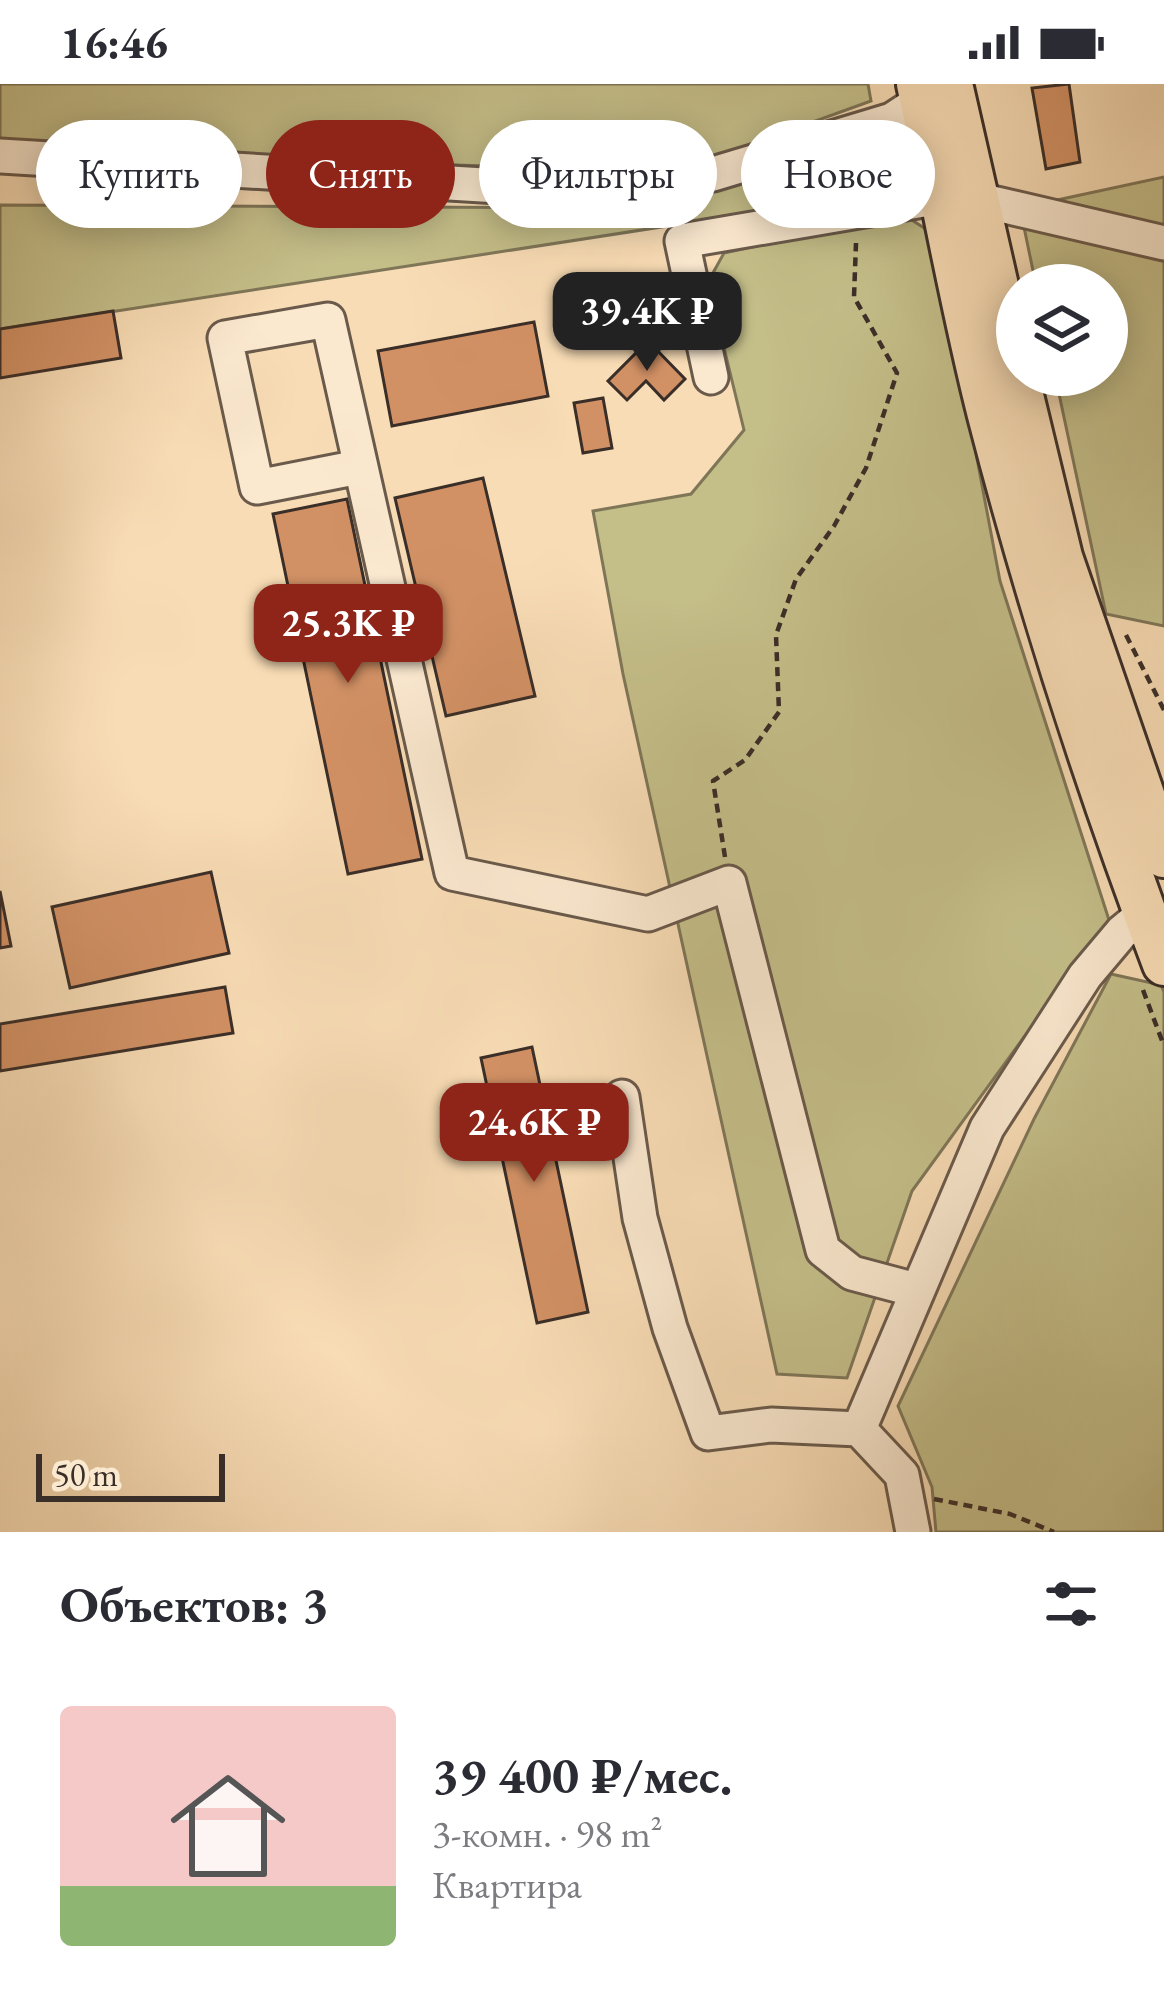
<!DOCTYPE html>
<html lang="ru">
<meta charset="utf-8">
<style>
body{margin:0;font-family:"EB Garamond",serif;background:#f2f2f3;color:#2b2b33;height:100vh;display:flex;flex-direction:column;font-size:45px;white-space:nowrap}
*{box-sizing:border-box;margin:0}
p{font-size:39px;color:#7c7c81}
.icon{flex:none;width:66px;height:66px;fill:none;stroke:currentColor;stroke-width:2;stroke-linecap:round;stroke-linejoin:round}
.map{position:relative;height:1448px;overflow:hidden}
.panel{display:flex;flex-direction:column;background:#fff;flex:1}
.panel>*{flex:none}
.hud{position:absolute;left:36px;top:36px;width:1092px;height:108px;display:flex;gap:24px}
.controls{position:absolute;left:996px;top:180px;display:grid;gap:24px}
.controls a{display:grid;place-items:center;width:132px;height:132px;border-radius:50%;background:#fff;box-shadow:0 6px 30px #0003;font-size:60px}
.scale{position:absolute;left:36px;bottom:30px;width:189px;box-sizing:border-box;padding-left:12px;border:6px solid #3a2e28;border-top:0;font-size:33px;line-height:42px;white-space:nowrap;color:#3a2e28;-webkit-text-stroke:9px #fae8cf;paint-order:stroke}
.price{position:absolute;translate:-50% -102px;padding:0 27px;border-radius:24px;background:#8f2418;color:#fff;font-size:39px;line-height:78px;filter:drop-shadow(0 3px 6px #0008)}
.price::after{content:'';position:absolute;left:50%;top:72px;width:36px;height:27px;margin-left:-18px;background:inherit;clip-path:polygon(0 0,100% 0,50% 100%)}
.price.current{background:#222;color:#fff}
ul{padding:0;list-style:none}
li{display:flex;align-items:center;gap:36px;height:300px;padding:0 60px}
li span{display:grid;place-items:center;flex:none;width:336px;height:240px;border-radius:12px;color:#555}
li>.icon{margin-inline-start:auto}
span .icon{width:144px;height:144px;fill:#fffc;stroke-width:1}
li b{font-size:51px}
h2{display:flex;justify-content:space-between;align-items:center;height:144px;padding:0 60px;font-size:51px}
.tag{padding:0 42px;border-radius:54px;background:#fff;box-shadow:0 6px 30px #0003;font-size:42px;line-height:108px}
.tag.current{background:#8f2418;color:#fff}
.status{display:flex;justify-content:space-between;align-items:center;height:84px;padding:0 60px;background:#fff;direction:ltr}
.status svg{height:33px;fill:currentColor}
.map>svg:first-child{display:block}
</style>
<div class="status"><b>16:46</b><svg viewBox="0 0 49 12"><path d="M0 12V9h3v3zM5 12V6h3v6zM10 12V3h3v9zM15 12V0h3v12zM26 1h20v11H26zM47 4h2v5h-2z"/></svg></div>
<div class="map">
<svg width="1164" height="1448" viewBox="0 0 1164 1448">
<rect width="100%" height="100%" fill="#f8dcb5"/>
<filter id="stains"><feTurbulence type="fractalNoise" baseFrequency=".00167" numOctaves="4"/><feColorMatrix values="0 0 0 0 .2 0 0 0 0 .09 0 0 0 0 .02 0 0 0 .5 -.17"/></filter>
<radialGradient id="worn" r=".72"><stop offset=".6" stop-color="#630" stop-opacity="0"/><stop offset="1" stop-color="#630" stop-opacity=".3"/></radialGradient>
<g fill="#c4be89" stroke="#7f7658" stroke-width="3">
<polygon points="0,0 868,0 871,17 677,87 0,69"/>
<polygon points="886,67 888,108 0,245 0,121 618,124"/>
<polygon points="1164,93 1164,542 1106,530 1055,291 1107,291 1107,201 1036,201 1020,124"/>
<polygon points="904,131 935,151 1000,497 1109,836 912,1107 847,1294 777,1290 623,590 593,427 691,410 744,346 708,198 724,169"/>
<polygon points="1111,890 1161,901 1164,908 1164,1448 936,1448 932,1403 898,1322 1034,1035"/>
</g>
<g fill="#d29165" stroke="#3a2e28" stroke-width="3">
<polygon points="1069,0 1080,78 1046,85 1032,4"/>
<polygon points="113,227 121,274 0,294 0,245"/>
<polygon points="534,238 548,312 392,342 378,267"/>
<polygon points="648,257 685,295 664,316 646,297 627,316 608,297"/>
<polygon points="603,314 612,364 583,369 574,319"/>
<polygon points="483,394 535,612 446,632 395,414"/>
<polygon points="347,415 422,775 348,790 273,430"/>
<polygon points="211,788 229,869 70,904 52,823"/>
<polygon points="0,807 11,862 0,864"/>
<polygon points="225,903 233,949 0,987 0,940"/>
<polygon points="532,963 588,1228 537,1239 481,974"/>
</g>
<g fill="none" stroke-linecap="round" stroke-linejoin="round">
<defs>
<g id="minor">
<polyline points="0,72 599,108 713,90 892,36 921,17"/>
<polyline points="975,115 1164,159"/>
<polyline points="711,293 682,157 941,113"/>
<polyline points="359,383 257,403 225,254 328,236 452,789 648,830 729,799 823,1166 852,1189 916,1206"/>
<polyline points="622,1013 640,1134 670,1244 708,1349 771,1341 859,1345 902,1391 913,1448"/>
<polyline points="859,1345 987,1044 1085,892 1122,848 1145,829"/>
</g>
<g id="major">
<path d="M918,0C942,110 961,221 989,331C1037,517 1096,700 1164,880"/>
<polyline points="951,0 1017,290"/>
<polyline points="1017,291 1061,473 1164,772"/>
</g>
</defs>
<use href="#minor" stroke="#6a5a4b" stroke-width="39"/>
<use href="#major" stroke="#3a2e28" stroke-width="48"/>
<g stroke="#3a2e28" stroke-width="4.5" stroke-dasharray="9 6" stroke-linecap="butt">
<polyline points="1126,551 1164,626"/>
<polyline points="725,773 713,697 745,676 779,628 776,551 796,495 834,442 866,384 897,289 854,213 856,159"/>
<polyline points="1143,906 1164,962"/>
<polyline points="934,1415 1010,1430 1054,1448"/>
</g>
<use href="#minor" stroke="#fae8cf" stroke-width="33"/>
<use href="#major" stroke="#f8dcb5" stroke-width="42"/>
</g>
<rect width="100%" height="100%" filter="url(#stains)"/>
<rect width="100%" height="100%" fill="url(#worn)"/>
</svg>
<div class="controls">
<a><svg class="icon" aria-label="layers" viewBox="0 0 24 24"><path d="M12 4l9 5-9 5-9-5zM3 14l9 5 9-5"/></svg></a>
</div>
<div class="scale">50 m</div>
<b class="price current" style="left:647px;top:290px">39.4K ₽</b>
<b class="price" style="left:348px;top:602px">25.3K ₽</b>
<b class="price" style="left:534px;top:1101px">24.6K ₽</b>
<div class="hud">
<a class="tag">Купить</a>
<a class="tag current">Снять</a>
<a class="tag">Фильтры</a>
<a class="tag">Новое</a>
</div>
</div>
<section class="panel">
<h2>Объектов: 3<svg class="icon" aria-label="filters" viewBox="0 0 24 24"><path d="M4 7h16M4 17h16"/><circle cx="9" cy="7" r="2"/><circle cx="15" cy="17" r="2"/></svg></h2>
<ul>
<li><span style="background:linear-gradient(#f6c9c9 75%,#8fb573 0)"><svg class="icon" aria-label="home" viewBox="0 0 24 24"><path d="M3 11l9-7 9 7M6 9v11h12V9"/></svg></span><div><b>39 400 ₽/мес.</b><p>3-комн. · 98 m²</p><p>Квартира</p></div></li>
</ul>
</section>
